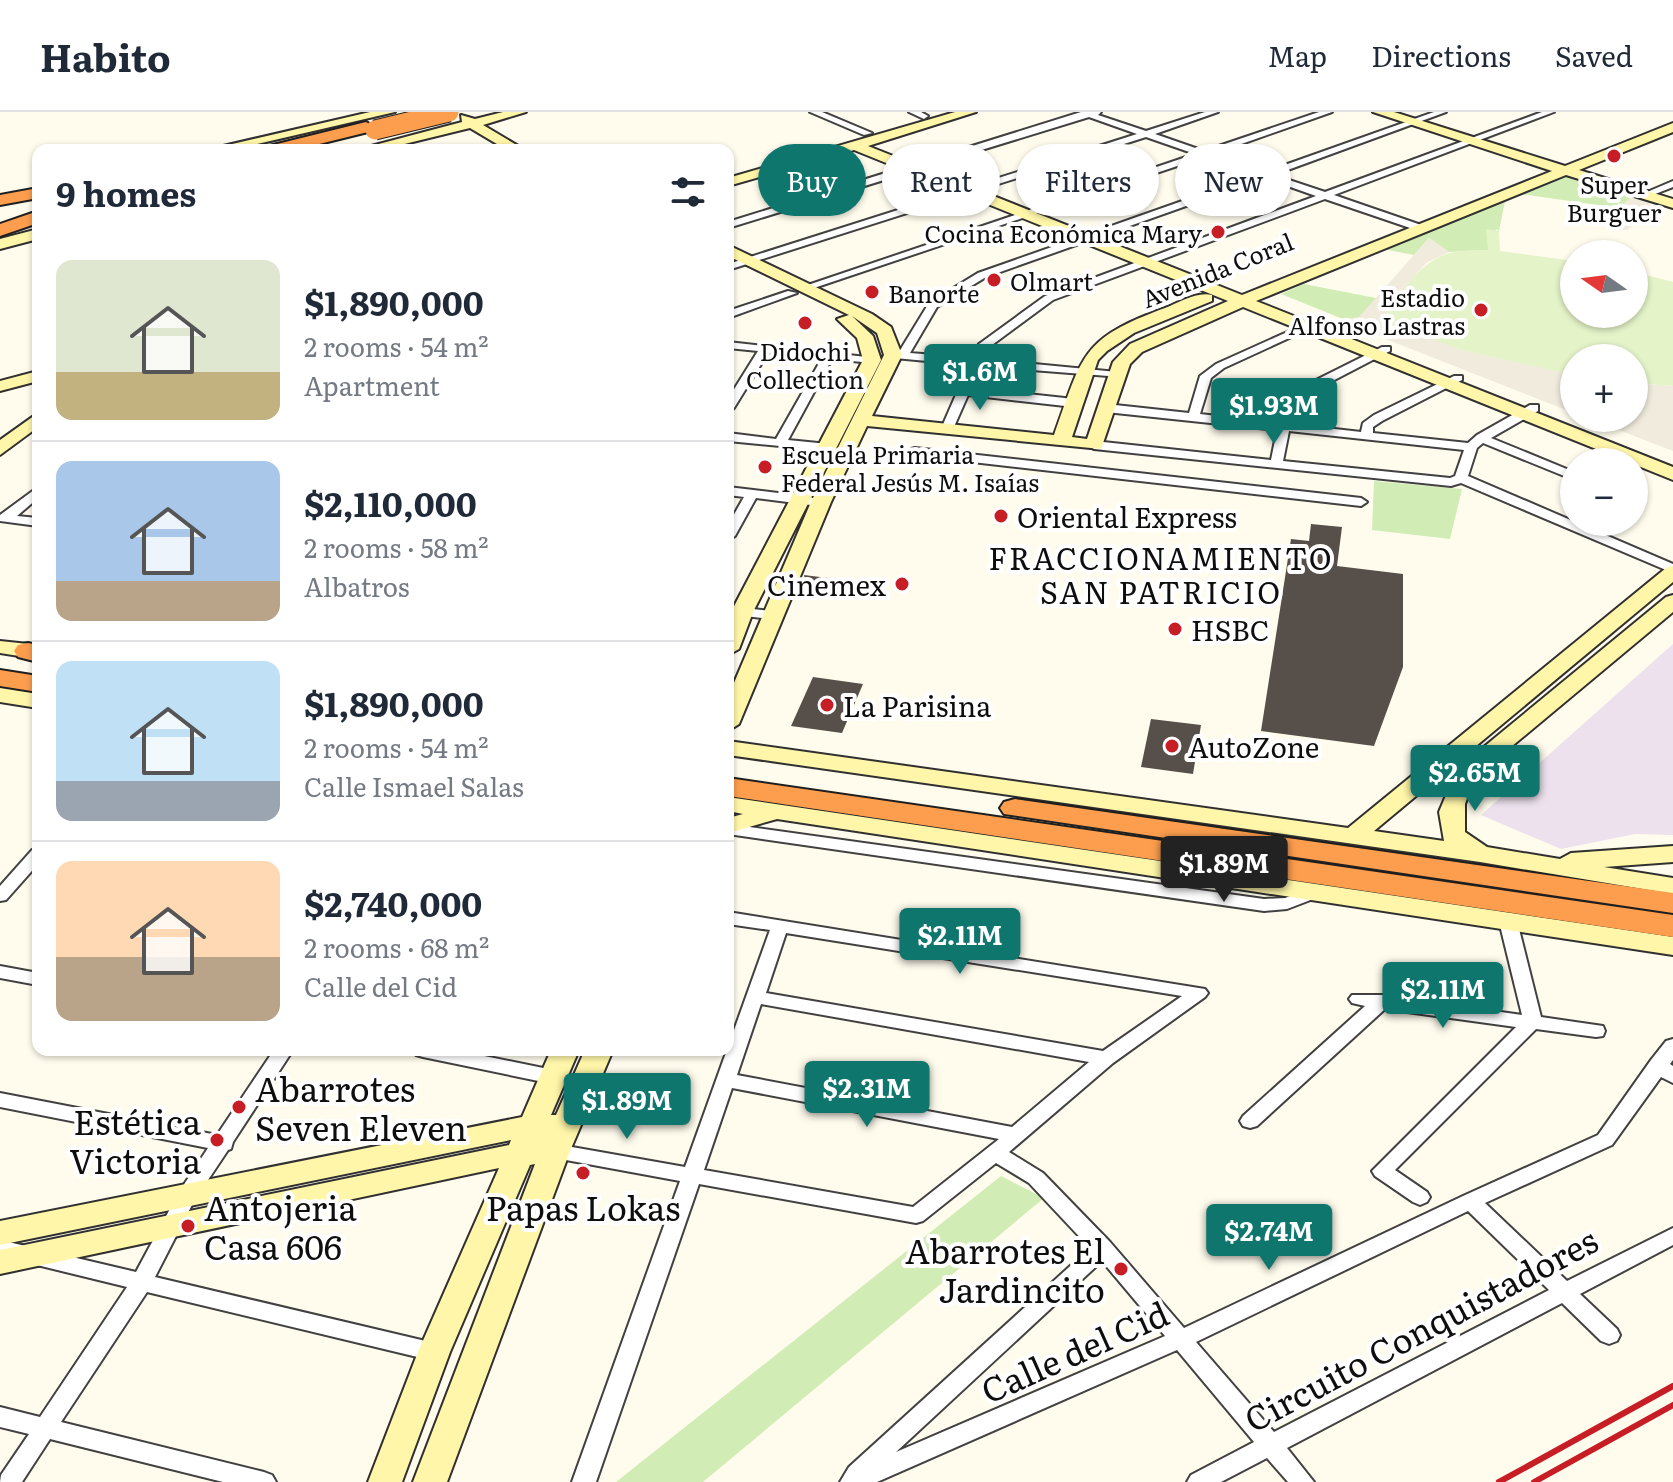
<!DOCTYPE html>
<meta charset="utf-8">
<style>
body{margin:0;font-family:Literata,serif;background:#f6f6f7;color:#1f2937;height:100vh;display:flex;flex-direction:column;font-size:30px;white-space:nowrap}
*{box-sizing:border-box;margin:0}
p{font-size:26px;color:#747a83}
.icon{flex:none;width:44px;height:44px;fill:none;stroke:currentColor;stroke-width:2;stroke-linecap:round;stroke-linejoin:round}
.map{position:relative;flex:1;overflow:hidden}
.panel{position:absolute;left:32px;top:32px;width:702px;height:912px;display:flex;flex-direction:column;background:#fff;border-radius:16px;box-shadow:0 2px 6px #0004}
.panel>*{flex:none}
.top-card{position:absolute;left:758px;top:32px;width:760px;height:72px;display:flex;gap:16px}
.needle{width:52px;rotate:284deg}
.controls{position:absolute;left:1560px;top:128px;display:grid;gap:16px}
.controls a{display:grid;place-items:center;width:88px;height:88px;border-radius:50%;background:#fff;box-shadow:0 2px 6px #0004;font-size:40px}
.price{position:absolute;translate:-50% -68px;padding:0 18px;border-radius:8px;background:#0f766e;color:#fff;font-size:26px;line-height:52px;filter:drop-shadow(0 2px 4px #0008)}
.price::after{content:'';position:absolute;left:50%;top:48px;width:24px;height:18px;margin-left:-12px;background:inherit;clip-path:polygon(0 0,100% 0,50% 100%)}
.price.active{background:#222;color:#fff}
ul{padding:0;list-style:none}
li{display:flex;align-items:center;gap:24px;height:200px;padding:0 24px}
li+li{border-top:2px solid #e0e1e3}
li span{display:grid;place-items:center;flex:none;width:224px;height:160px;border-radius:16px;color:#555}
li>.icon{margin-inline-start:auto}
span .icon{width:96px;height:96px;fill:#fffc;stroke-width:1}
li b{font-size:34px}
h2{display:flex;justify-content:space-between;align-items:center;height:96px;padding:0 24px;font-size:34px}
.chip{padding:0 28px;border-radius:36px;background:#fff;box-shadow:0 2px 6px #0004;font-size:28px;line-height:72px}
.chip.active{background:#0f766e;color:#fff}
header{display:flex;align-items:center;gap:48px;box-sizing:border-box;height:112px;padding:0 40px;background:#fff;border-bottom:2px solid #e0e1e3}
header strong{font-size:38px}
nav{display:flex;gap:44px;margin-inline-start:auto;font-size:28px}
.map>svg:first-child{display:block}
</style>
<header>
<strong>Habito</strong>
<nav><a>Map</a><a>Directions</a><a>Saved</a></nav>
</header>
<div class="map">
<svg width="1673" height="1370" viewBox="0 0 1673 1370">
<rect width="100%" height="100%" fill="#fffcee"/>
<polygon fill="#ece1ed" points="1673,532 1673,723 1635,722 1561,737 1481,703"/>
<g fill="#d2ecb5">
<polygon points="1567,63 1633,84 1619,96 1520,82"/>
<polygon points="1505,89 1499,119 1496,117 1488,138 1449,140 1429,126 1414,143 1383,137"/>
<polygon points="1304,172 1376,186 1359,206 1343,207 1281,182"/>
<polygon points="1374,369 1462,377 1450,427 1372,418"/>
<polygon points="1001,1064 1044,1086 703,1370 616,1370"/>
</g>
<path fill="#e4f3c8" d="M1486,117L1499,119L1500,139L1574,149V202H1634V160L1673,170V274L1634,271V246H1574V263L1568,262L1460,238L1393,212L1387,203C1390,192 1396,185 1404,176C1432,143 1444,138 1488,138Z"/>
<g fill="#f0ebdd">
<polygon points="1633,84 1650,89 1651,101 1627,118 1616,117 1619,96"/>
<polygon points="1429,126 1449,140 1426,151 1389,193 1387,203 1393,211 1460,238 1574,263 1574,301 1388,228 1343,207 1359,205"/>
<polygon points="1634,271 1673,274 1673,339 1588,306 1634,306"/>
</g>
<g fill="#574f49">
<polygon points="1311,412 1342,415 1337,454 1403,462 1403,555 1374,634 1261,619 1291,427 1309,429"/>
<polygon points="804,463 836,467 828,485 807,482"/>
<polygon points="813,565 863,572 842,621 791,614"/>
<polygon points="1151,607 1201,613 1193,662 1141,655"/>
</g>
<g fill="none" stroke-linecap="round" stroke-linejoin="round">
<defs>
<g id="street">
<polygon points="810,0 822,0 872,21 864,23"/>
<polygon points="909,0 921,0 928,4 924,7"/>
<path d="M1081,0H1101L1098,3L1146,19L1205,0H1218L1155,22L1204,39L1319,0H1332L1213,42L1265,60L1434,0H1446L1274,63L1325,80L1542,0H1554L1334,83L1424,114V118H1416L1325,87L1053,188L988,236L983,247L1117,260L1121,261V265L980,254L971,276L1074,287L1080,291L1074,295L968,283L953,317L947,321L941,317L969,253L895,246L889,243L899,240L929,191L978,161L1256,63L1204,45L811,177L802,175L1195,42L1146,25L728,158V152L1137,22L1089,5L728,116V110ZM1265,66L1316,84L1045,184L979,232L972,246L910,241L937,195L986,165Z"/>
<polygon points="1673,69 1673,75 1645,86 1640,83"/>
<polygon points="788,179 797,181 728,206 728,199"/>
<path d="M1314,208L1324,210L1224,256L1211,266L1200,302L1279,311L1286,283L1382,235H1390V239L1296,288L1291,312L1361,320L1363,311L1374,303L1454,264H1462V268L1382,309L1373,315V321L1468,331L1477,323L1530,293H1538V299L1491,326L1574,360V368L1483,331L1477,336L1468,364L1673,452V461L1461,371L1451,374L1094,337L1088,333L1094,329L1271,348L1277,318L1106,300L1100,296L1106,292L1189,301L1200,264L1216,252ZM1289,319L1464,338L1455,364L1450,366L1283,349Z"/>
<polygon points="728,230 876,246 878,248 872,251 832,247 788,328 828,332 832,333 832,339 728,329 728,321 776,327 822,246 768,241 734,296 728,300 728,287 758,239 728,236"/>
<polygon points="915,336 1361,386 1367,390 1361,394 911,343 911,337"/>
<polygon points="38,375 38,386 17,404 38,406 38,414 0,409 0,403"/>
<polygon points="728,375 811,385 817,389 811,393 756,386 735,424 728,428 728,413 744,385 728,383"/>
<polygon points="728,494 770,499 777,503 770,507 728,502"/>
<polygon points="728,712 1264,787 1285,786 1315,775 1323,780 1321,784 1287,797 1264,799 728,722"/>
<polygon points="38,737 38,752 6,788 0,789 0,774 32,738"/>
<path d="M728,800L1205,877L1208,881L1205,885L1113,951L1009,1040L1043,1061L1110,1130L1184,1216L1463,1084L1598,1023L1651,948L1666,929L1673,927V948L1670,952L1673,954V971L1661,965L1612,1033L1485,1091L1567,1169L1673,1116V1133L1580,1182L1617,1217L1620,1223L1617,1229L1609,1232L1601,1229L1562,1191L1287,1336L1314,1370H1288L1267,1346L1221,1370H1187L1191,1363L1254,1330L1177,1238L877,1370H840L849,1355L1090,1136L1029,1071L996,1051L923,1109L916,1111L699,1072L596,1370H572L680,1069L555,1046L548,1044L545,1039L548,1034L555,1032L685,1055L770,818L728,812ZM786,821L1182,884L1103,939L766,881ZM761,892L1089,950L1012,1015L737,963ZM732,976L999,1027L913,1095L704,1058ZM1468,1099L1549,1178L1274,1320L1196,1230ZM1102,1149L1165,1224L896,1340Z"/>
<polygon points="1508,803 1517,809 1541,905 1596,913 1603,914 1605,919 1603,924 1596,925 1536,917 1395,1058 1427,1080 1430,1085 1427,1090 1420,1093 1413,1090 1375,1064 1372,1059 1516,915 1385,897 1257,1014 1250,1016 1243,1014 1240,1009 1243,1004 1365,894 1352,891 1349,887 1352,883 1382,883 1522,903 1499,809"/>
<polygon points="0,854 38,861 38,873 0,866"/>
<polygon points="274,938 293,938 233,1030 231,1037 228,1038 194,1089 155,1165 434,1231 442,1234 445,1240 442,1246 434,1249 147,1180 61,1310 264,1360 272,1363 276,1370 223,1370 50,1327 22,1370 0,1370 1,1363 29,1322 0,1315 0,1295 40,1305 127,1175 0,1144 0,1128 136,1160 179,1080 208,1036 0,995 0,981 217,1023"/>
<polygon points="414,938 455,938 553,958 560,960 562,965 560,970 553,972 423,945 416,943"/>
</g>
<g id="secondary">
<polygon points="370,0 395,0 232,38 206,38"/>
<polygon points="503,0 526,0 483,13 525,38 507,38 470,16 380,38 356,38 462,10 461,3 475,7"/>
<path d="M955,0H976L868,34L1242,183L1552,59L1373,0H1394L1565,54L1673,11V20L1579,58L1673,87V96L1566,63L1256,189L1673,355V368L1243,195L1142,240L1130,252L1101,337L867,314L831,390L739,612L728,619V585L811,390L884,243L877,221L852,204L873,224L881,248L753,500L739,537L728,543L731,500L863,248L857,226L837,207L849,203L728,144V133L872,202L891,215L902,243L872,304L1054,323C1083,243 1080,227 1165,196C1178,191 1197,179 1212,183V189L1134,221L1107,239L1098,248L1072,325L1087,327L1113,250L1130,232L1228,189L854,38L728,74V66Z"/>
<polygon points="38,117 38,127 0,137 0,127"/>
<polygon points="38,259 38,269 0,279 0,269"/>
<polygon points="38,301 38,315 0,343 0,328"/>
<polygon points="1673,454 1673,470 1374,719 1444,729 1439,700 1457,657 1666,485 1673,483 1673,500 1475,665 1465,692 1465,720 1487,735 1560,747 1571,741 1673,734 1673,750 1604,755 1673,766 1673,782 1480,750 728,643 728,629 1348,716 1666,456"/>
<polygon points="0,529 38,533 38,547 0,541"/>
<polygon points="0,576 38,582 38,596 0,590"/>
<polygon points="728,685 1673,825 1673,843 777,707 728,721 728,706 743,702 728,699"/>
<polygon points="551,938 579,938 551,1003 556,1003 585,938 613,938 570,1039 447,1370 413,1370 535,1052 530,1053 450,1240 402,1370 368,1370 418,1240 499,1056 0,1162 0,1138 509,1033 511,1028 0,1133 0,1109 522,1005"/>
</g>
<g id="highway">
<polygon points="366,10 374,15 372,19 295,38 266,38 269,34"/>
<polygon points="38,76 38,86 0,93 0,83"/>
<polygon points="38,99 38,111 0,124 0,112"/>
<polygon points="28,531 38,533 38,550 18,545 14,539 18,533"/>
<polygon points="0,558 38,564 38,580 0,574"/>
<polygon points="728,666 1673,803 1673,825 728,684"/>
<polygon points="1015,687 1673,781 1673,801 1004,702 1000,696 1004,690"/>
</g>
</defs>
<use href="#street" stroke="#414141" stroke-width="4"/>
<use href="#secondary" stroke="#303030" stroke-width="4"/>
<use href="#highway" stroke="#1f1f1f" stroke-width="4"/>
<use href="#street" fill="#fff" fill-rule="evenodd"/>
<use href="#secondary" fill="#fff6a9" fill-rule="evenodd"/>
<use href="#highway" fill="#fd9e4e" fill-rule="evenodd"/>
<g stroke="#c71d25" stroke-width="6">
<polyline points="1499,1370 1673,1274"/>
<polyline points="1534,1370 1673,1293"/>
</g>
<defs>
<polyline id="highway-bridge" points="375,18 449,0"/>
</defs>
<use href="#highway-bridge" stroke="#1f1f1f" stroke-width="21" stroke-linecap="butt"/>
<use href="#highway-bridge" stroke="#fd9e4e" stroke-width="19"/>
</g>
<g fill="#c71d25" stroke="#fff" stroke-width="3">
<circle cx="1614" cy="44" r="8"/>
<circle cx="1218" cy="120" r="8"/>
<circle cx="994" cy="168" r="8"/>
<circle cx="872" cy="180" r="8"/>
<circle cx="1481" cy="198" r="8"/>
<circle cx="805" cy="211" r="8"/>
<circle cx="765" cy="355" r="8"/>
<circle cx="1001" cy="404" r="8"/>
<circle cx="902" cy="472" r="8"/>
<circle cx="1175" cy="517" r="8"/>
<circle cx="827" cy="593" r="8"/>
<circle cx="1172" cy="634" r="8"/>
<circle cx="239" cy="995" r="8"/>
<circle cx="217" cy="1028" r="8"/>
<circle cx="583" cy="1061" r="8"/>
<circle cx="188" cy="1114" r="8"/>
<circle cx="1121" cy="1157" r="8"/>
</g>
<g text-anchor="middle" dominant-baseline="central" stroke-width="8" stroke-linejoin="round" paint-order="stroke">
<g font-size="24" fill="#0e0e0e" stroke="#fff" text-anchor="start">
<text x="1614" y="71" text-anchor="middle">Super<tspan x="1614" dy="28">Burguer</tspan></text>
<text x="1202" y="120" text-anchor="end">Cocina Económica Mary</text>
<text x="1010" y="168">Olmart</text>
<text x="888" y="180">Banorte</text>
<text x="1465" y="184" text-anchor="end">Estadio<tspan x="1465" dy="28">Alfonso Lastras</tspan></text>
<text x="805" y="238" text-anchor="middle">Didochi<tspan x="805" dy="28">Collection</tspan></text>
<text x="781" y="341">Escuela Primaria<tspan x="781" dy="28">Federal Jesús M. Isaías</tspan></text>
</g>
<g font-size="24" fill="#0e0e0e" stroke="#fff">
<text transform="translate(1217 157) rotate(-22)">Avenida Coral</text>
</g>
<g font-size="28" fill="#0e0e0e" stroke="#fff" text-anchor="start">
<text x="1017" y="404">Oriental Express</text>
<text x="886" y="472" text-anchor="end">Cinemex</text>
<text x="1191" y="517">HSBC</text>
<text x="843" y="593">La Parisina</text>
<text x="1188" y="634">AutoZone</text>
</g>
<g font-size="30" letter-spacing="2" fill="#0e0e0e" stroke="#fff">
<text x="1161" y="445">FRACCIONAMIENTO<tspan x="1161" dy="34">SAN PATRICIO</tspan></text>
</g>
<g font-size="34" fill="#0e0e0e" stroke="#fff" text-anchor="start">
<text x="255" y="975">Abarrotes<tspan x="255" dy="39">Seven Eleven</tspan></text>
<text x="201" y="1008" text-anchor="end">Estética<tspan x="201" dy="39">Victoria</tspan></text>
<text x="204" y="1094">Antojeria<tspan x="204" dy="39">Casa 606</tspan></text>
<text x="583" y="1094" text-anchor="middle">Papas Lokas</text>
<text x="1105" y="1137" text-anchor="end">Abarrotes El<tspan x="1105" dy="39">Jardincito</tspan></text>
</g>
<g font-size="34" fill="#0e0e0e" stroke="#fff">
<text transform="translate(1420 1216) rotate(-28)">Circuito Conquistadores</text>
<text transform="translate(1074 1238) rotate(-24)">Calle del Cid</text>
</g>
</g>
</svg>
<div class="controls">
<a><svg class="needle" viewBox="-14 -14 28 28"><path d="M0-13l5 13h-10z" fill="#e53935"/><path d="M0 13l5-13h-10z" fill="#747a83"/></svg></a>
<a>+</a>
<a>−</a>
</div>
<b class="price" style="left:980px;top:300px">$1.6M</b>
<b class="price" style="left:1274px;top:334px">$1.93M</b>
<b class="price" style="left:1475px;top:701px">$2.65M</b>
<b class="price active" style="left:1224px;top:792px">$1.89M</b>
<b class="price" style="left:960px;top:864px">$2.11M</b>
<b class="price" style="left:1443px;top:918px">$2.11M</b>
<b class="price" style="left:867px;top:1017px">$2.31M</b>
<b class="price" style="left:627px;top:1029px">$1.89M</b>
<b class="price" style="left:1269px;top:1160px">$2.74M</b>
<div class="top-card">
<a class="chip active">Buy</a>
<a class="chip">Rent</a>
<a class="chip">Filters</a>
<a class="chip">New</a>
</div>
<section class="panel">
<h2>9 homes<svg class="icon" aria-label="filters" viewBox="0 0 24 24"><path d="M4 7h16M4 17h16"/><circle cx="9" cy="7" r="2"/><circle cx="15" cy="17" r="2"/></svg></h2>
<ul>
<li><span style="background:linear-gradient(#dfe7d0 70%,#c2b280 0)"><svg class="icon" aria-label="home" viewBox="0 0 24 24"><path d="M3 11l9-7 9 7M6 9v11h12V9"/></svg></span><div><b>$1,890,000</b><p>2 rooms · 54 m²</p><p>Apartment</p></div></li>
<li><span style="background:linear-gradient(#a9c7e8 75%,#b9a48a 0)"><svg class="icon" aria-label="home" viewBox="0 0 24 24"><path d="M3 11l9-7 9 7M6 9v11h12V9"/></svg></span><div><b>$2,110,000</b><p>2 rooms · 58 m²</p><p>Albatros</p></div></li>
<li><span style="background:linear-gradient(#bfe0f5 75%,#9aa5b1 0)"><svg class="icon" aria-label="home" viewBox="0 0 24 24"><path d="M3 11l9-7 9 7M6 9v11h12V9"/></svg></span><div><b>$1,890,000</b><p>2 rooms · 54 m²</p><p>Calle Ismael Salas</p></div></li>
<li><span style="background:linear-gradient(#ffd9b3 60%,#b9a48a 0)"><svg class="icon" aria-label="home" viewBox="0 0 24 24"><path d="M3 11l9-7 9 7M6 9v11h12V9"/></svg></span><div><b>$2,740,000</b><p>2 rooms · 68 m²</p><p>Calle del Cid</p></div></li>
</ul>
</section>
</div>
